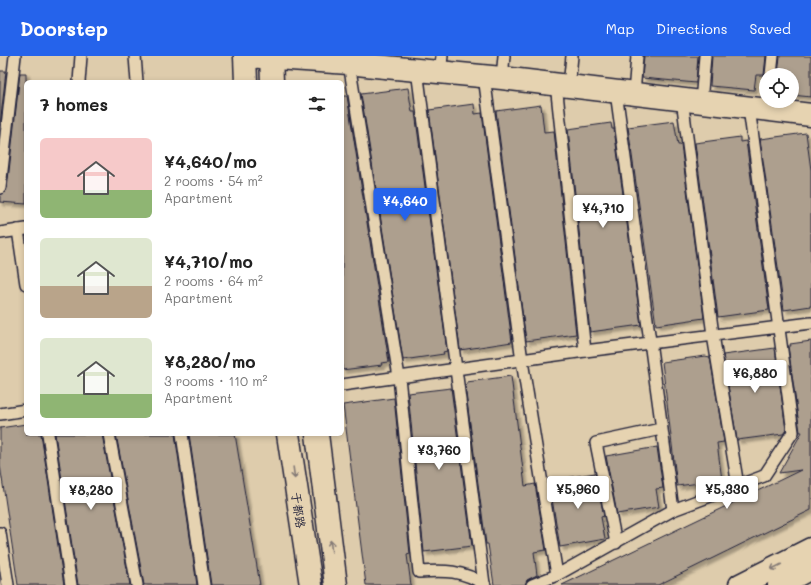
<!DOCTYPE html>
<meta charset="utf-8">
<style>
body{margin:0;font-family:Mali,"LXGW WenKai TC",sans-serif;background:#f2f2f2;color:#222;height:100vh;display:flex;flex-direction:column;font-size:15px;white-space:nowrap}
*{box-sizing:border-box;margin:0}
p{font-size:13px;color:#767676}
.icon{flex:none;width:22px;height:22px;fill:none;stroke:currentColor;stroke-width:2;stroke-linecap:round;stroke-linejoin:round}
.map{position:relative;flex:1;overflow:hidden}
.drawer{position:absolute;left:24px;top:24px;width:320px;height:356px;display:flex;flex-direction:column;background:#fff;border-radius:6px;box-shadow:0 2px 6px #0003}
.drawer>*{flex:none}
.tools{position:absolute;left:759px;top:12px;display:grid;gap:8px}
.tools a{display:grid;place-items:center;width:40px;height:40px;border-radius:50%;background:#fff;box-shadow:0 2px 6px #0003;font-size:20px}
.price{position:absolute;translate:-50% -34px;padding:0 9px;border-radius:4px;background:#fff;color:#222;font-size:13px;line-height:26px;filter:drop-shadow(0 1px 2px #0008)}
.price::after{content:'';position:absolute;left:50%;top:24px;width:12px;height:9px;margin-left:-6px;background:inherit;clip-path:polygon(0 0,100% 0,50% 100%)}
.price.selected{background:#2563eb;color:#fff}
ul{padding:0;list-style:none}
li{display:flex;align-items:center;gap:12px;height:100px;padding:0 16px}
li span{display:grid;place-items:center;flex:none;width:112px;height:80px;border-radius:6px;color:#555}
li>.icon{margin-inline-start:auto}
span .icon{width:48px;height:48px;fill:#fffc;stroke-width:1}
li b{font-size:17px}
h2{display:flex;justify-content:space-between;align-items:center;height:48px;padding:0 16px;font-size:17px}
header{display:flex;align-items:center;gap:24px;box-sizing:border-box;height:56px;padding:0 20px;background:#2563eb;color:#fff}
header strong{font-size:19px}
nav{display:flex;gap:22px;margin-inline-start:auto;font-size:14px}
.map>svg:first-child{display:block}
</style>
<header>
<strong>Doorstep</strong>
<nav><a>Map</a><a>Directions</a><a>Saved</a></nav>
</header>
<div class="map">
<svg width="811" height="529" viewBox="0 0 811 529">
<defs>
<filter id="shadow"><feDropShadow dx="3.5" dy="3.5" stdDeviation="1" flood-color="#0004"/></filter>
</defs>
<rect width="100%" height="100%" fill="#deccac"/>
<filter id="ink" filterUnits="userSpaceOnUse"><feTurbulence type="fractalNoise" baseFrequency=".025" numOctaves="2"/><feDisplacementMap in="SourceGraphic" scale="8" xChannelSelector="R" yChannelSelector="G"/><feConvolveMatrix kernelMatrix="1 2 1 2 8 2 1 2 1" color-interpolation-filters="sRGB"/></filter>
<g filter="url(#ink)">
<g fill="#ad9f8e" stroke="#22223b" filter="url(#shadow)">
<polygon points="644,0 698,0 696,27 642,22"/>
<polygon points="712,0 766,0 764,19 756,19 754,34 710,30"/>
<polygon points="780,0 811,0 811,41 792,39 792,19 778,19"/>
<polygon points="0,15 6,15 0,70"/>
<polygon points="20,17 26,17 26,148 0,146 0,139 5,136 7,133"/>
<polygon points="408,32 412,56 415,56 447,295 443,296 444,298 403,304 361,38"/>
<polygon points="342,40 347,40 389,306 381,307 382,309 342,314"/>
<polygon points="474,48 475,58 482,57 512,286 460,294 429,54"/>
<polygon points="541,49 544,76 554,75 576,278 526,285 496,55"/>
<polygon points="674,65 678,89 681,89 704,262 656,269 628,71"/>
<polygon points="611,67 612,73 614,73 641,269 590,276 568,73"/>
<polygon points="806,77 811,114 811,250 784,254 760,83"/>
<polygon points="740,81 740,86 746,85 769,254 718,261 695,87"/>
<polygon points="811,285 811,454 658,529 562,529 801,414 779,417 802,376 800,376 788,290 791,290 790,288"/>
<polygon points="775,292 786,374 783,378 737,384 723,299"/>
<polygon points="705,300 710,301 724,386 717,387 722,424 677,430 662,306"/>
<polygon points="511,320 525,430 535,428 546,494 534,496 537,519 527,524 525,529 494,529 488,488 486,488 465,330 467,329 467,326"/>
<polygon points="451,332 472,490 424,496 408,337"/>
<polygon points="394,342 410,498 407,499 411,529 366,529 343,349"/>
<polygon points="26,368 26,378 41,378 64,529 18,529 0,409 0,372"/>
<polygon points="55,378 102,378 130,529 78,529"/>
<polygon points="116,378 175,378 197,529 144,529"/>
<polygon points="189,378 235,378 260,529 211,529"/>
<polygon points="657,391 663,432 656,433 659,451 617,458 606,400"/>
<polygon points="595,417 604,460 601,461 605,483 560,491 549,425"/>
</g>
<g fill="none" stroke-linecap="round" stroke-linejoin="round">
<defs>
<g id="lane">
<polyline points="135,0 137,26"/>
<path d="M349,7L399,321L419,516C444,514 463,514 485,529"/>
<polyline points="417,14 484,528"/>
<polyline points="440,16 442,0"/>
<polyline points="771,19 773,0"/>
<polyline points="484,20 522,305 557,519"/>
<polyline points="502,22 504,0"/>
<polyline points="79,26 81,0"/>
<polyline points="556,28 585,295"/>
<polyline points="569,30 572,0"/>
<polyline points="616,36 673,454"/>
<polyline points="634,38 637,0"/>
<polyline points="682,43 713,279 738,430"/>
<polyline points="701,46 705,0"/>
<polyline points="0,132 15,0"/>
<polyline points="18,174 26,228"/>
<polyline points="0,177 26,173"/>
<polyline points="342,329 585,295 811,267"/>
<polyline points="0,358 26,354"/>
<polyline points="48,378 71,529"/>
<polyline points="109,378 137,529"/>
<polyline points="182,378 204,529"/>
<polyline points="0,477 8,529"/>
<polyline points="616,487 596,387 661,373"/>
<polyline points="532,529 557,519 673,454 764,420 793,376 749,52"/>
</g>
<g id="secondary">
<polyline points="245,0 349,7 375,10 502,22 811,59"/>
<polyline points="245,0 246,26"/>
<polyline points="271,0 272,26"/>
<polyline points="288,378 311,529"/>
<polyline points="317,378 336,529"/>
<polyline points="740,529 811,493"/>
</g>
<polyline id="primary" points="779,529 811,512"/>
</defs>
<use href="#lane" stroke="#22223b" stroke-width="14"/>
<use href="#secondary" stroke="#22223b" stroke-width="25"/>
<use href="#primary" stroke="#22223b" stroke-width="25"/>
<use href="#lane" stroke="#e6d3b1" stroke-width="11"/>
<use href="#secondary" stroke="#e6d3b1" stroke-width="22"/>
<use href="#primary" stroke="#e6d3b1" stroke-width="22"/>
</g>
<defs><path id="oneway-shaft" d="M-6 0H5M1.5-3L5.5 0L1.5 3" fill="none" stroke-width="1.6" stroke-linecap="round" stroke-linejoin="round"/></defs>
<g stroke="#847a76">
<use href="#oneway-shaft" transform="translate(294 417) rotate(82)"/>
<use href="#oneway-shaft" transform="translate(331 490) rotate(-97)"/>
<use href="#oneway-shaft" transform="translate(776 511) rotate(153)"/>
</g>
</g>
<g text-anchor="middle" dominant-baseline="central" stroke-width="4" stroke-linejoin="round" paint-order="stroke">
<g font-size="12" fill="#22223b" stroke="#e6d3b1">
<text transform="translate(299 454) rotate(82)">于都路</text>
</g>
</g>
</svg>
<div class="tools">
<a><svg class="icon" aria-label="locate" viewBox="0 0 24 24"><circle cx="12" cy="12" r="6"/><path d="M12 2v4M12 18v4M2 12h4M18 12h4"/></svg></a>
</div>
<b class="price selected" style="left:405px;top:166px">¥4,640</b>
<b class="price" style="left:603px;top:173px">¥4,710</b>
<b class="price" style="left:755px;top:338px">¥6,880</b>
<b class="price" style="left:439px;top:415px">¥3,760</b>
<b class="price" style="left:578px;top:454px">¥5,960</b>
<b class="price" style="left:727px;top:454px">¥5,330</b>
<b class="price" style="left:91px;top:455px">¥8,280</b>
<section class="drawer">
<h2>7 homes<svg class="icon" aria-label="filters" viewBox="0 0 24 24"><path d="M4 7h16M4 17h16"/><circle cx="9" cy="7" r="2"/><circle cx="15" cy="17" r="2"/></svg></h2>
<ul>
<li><span style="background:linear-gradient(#f6c9c9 65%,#8fb573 0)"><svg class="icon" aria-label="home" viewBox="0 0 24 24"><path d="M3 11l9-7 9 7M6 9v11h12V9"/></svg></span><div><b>¥4,640/mo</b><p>2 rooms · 54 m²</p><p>Apartment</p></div></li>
<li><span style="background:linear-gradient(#dfe7d0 60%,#b9a48a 0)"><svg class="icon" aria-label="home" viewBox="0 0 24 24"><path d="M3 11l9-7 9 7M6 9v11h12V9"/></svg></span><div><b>¥4,710/mo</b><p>2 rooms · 64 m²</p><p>Apartment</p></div></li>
<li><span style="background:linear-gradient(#dfe7d0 70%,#8fb573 0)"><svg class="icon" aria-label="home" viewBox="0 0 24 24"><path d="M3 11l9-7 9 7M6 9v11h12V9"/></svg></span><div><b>¥8,280/mo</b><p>3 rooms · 110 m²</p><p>Apartment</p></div></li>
</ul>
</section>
</div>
